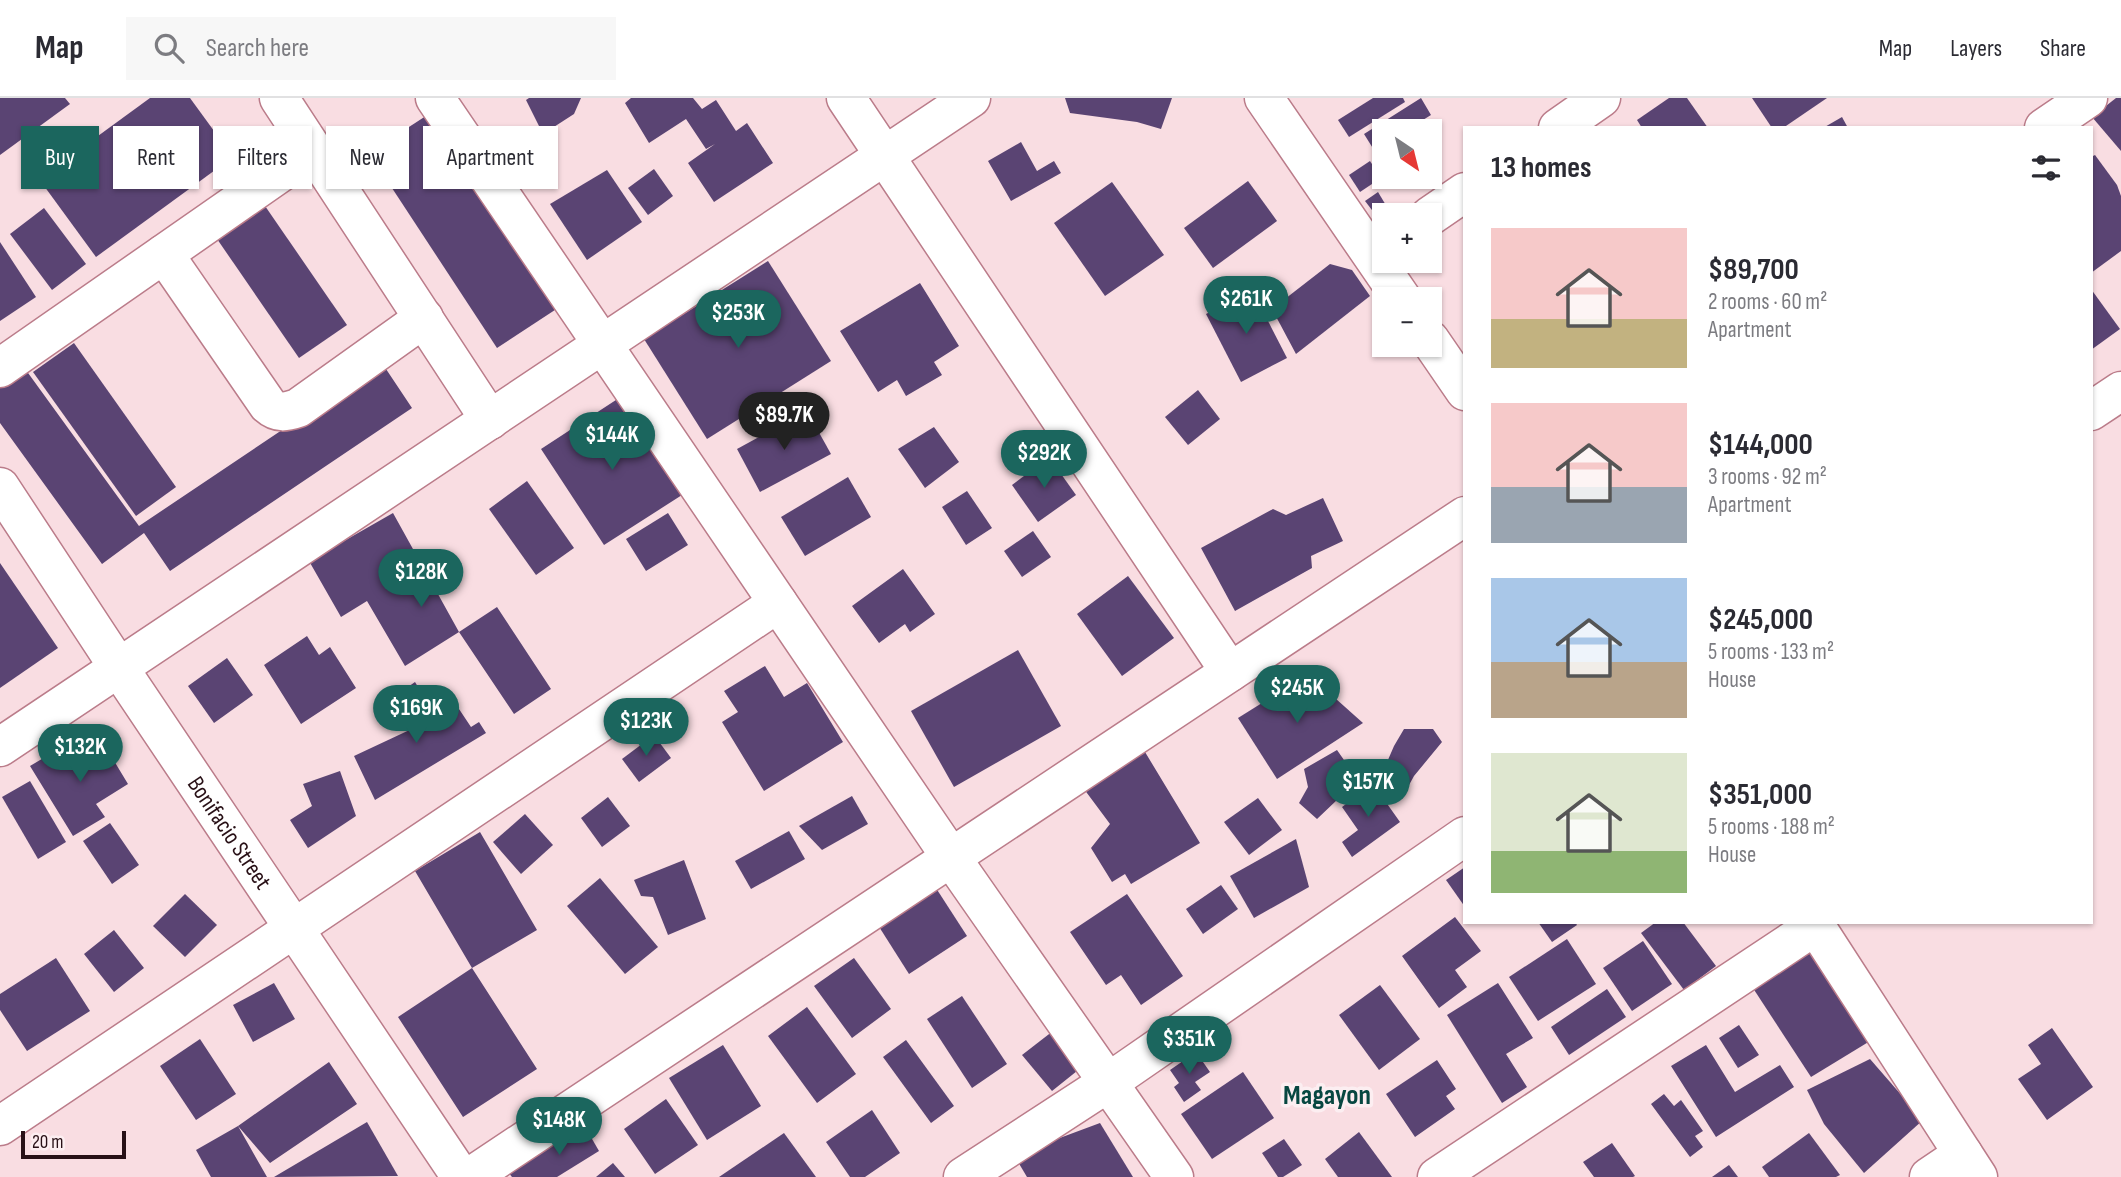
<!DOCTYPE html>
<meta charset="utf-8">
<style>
body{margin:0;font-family:"Sofia Sans Condensed",sans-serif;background:#f7f7f7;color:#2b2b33;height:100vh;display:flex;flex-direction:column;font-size:26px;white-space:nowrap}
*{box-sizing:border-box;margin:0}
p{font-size:23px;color:#7c7c81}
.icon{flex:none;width:38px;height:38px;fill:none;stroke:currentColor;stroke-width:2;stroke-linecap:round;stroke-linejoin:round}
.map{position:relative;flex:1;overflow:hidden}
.sheet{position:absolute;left:1463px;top:28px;width:630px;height:798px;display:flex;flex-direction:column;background:#fff;border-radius:0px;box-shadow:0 2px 5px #0004}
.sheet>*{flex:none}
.banner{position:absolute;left:21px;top:28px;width:665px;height:63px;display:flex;gap:14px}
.needle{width:46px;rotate:145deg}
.buttons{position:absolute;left:1372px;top:21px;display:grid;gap:14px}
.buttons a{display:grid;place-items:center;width:70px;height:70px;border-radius:0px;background:#fff;box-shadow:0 2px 5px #0004;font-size:35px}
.scale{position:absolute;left:21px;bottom:18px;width:105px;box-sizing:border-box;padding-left:7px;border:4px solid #281016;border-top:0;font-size:19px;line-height:24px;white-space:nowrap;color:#281016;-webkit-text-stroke:5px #fceef1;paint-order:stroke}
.price{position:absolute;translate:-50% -60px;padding:0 16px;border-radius:24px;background:#1b665e;color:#fff;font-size:23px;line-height:46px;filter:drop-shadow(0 2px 4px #0008)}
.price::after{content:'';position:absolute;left:50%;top:42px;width:21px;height:16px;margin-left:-10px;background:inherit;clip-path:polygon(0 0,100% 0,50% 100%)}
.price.active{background:#222;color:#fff}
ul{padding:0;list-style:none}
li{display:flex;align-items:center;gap:21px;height:175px;padding:0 28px}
li span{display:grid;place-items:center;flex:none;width:196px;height:140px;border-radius:0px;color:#555}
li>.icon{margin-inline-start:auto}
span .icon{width:84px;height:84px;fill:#fffc;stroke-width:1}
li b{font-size:30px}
h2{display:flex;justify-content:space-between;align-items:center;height:84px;padding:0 28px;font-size:30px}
.pill{padding:0 24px;border-radius:0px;background:#fff;box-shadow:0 2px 5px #0004;font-size:24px;line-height:63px}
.pill.active{background:#1b665e;color:#fff}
header{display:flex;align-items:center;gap:42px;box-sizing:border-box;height:98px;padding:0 35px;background:#fff;border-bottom:2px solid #e1e1e2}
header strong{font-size:33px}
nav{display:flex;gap:38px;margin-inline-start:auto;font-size:24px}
.search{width:490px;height:63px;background:#f7f7f7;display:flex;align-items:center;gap:18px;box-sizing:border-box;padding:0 24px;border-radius:0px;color:#7c7c81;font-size:26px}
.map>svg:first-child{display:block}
</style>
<header>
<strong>Map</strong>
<div class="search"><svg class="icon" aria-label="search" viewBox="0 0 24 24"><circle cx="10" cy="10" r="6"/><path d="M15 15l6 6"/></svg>Search here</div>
<nav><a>Map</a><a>Layers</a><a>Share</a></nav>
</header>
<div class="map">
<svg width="2121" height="1079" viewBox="0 0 2121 1079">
<rect width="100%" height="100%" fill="#f9dde2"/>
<g fill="#5a4473">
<polygon points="0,0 65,0 70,6 0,57"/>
<polygon points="150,0 190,0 233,59 96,159 39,81"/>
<polygon points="529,0 581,0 574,16 543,36 526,2"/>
<polygon points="631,0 693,0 702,11 716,2 736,33 747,25 773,65 714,104 688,65 715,46 706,51 686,21 649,45 625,5"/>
<polygon points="1065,0 1172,0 1161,31 1137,24 1070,15"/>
<polygon points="1373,0 1403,0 1405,4 1349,39 1338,22"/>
<polygon points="1421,0 1431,17 1405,33 1384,33 1384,46 1374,52 1364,36"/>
<polygon points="1669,0 1687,0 1708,30 1642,30 1637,22"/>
<polygon points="1752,0 1827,0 1783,30 1772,30"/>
<polygon points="2116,0 2121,0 2121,53 2092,19"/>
<polygon points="432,14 561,208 497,250 369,55"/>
<polygon points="1842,19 1848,30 1823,30"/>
<polygon points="1021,44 1037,73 1054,63 1061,75 1011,103 988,63"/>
<polygon points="2095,57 2117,87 2121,98 2121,153 2091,175 2091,59"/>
<polygon points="1370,63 1381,80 1360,94 1349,77"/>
<polygon points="654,71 673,98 648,117 628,90"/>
<polygon points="607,72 642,124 587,162 550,106"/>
<polygon points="1248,83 1277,123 1213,170 1184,130"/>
<polygon points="1112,84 1164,157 1105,198 1054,125"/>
<polygon points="1378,94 1387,109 1375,116 1365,103"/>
<polygon points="263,105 347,227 299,260 215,138"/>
<polygon points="44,110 86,166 52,192 10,136"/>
<polygon points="0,144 36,199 0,223"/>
<polygon points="768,163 831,263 707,341 644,241"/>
<polygon points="1330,166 1352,172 1370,198 1296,256 1272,211"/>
<polygon points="920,185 959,248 934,264 942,277 906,298 897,282 878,294 840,233"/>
<polygon points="2091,191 2120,231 2091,252"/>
<polygon points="1252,192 1287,260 1241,284 1206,216"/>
<polygon points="74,245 176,389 136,418 33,274"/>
<polygon points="382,265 412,310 170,473 144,435 102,466 0,325 0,285 23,268 139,428"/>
<polygon points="1198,292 1220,321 1188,347 1165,319"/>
<polygon points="619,300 682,397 604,447 541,351"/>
<polygon points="807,313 831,356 760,394 737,351"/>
<polygon points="934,329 959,364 925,390 898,351"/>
<polygon points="1049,359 1076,397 1038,424 1012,387"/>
<polygon points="848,379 871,419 805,458 781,419"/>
<polygon points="527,383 574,450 536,477 489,411"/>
<polygon points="967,393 992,430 966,447 942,409"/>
<polygon points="1323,400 1343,443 1311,458 1312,470 1235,513 1201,450 1273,411 1286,417"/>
<polygon points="393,415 459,534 497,509 551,591 514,616 459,534 405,568 367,503 341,519 309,463"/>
<polygon points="668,415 688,447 646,473 626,441"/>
<polygon points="1033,433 1051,459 1022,479 1004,453"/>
<polygon points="0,465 58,550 0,590"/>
<polygon points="903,471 935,516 910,534 905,526 879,545 852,508"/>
<polygon points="1128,478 1174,540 1122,578 1077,516"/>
<polygon points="307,538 319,557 330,549 356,590 301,626 264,567"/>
<polygon points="1018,552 1061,628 954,689 911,613"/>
<polygon points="227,560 253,597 214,625 188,588"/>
<polygon points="765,568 784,599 807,585 843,644 764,693 722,624 738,614 724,593"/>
<polygon points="1308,576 1363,625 1277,681 1238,620"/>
<polygon points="415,584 437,620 457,608 471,629 479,624 486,635 375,702 354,658 418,628 398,596"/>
<polygon points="1404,631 1433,631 1442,644 1414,678 1403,698 1393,703 1378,685 1394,648"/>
<polygon points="654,637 671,660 639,684 622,661"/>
<polygon points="102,643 128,686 96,706 105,719 73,738 30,668 62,649 70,663"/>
<polygon points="1337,652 1358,682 1317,721 1299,705 1308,689 1304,671"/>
<polygon points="1145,654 1200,745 1131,786 1125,776 1112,784 1091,750 1110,726 1084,691"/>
<polygon points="340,673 356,718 308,750 290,722 312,708 303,686"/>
<polygon points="30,683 66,744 38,761 2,699"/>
<polygon points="1373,686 1400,724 1352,759 1342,744 1358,732 1342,709"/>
<polygon points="852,698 868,726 822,752 799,728"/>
<polygon points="608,699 630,728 602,749 581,720"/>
<polygon points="1258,700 1282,732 1249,757 1224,724"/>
<polygon points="525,716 553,747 521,776 493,744"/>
<polygon points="110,725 139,767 112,786 83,743"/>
<polygon points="789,733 805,761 751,791 735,763"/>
<polygon points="480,734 537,832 472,870 537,971 463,1019 398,919 472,870 415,773"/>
<polygon points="1296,741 1309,789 1254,820 1230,778"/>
<polygon points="684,762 706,821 668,837 653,799 641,798 634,782"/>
<polygon points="1465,769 1465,809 1446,782"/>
<polygon points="600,780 658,849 625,876 567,808"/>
<polygon points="934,787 967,838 909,876 876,824"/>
<polygon points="1221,787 1238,811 1203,836 1186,811"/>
<polygon points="185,796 217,827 185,859 153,828"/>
<polygon points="1127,796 1183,878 1141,907 1121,877 1106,887 1070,834"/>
<polygon points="1455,819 1481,853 1455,872 1467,889 1439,910 1402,858"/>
<polygon points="1538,824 1575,824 1577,827 1552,844"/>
<polygon points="1656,824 1683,824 1716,868 1684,892 1641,835"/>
<polygon points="114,832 144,870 114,894 84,856"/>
<polygon points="1806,840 1875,940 1811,979 1749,884"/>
<polygon points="1567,841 1596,886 1538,923 1509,879"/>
<polygon points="1643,843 1672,886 1632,913 1603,870"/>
<polygon points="56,860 90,913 27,953 0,912 0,896"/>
<polygon points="854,860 891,911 852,940 814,888"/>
<polygon points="274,885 295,921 253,944 233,907"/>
<polygon points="1498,885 1533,940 1506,956 1527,989 1502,1005 1447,917"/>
<polygon points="1380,887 1420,941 1379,972 1339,917"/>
<polygon points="1607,891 1626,919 1569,957 1551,929"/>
<polygon points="962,898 1007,966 972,990 927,921"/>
<polygon points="807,909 856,976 817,1005 768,938"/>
<polygon points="1739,927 1759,957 1738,970 1719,940"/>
<polygon points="2052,930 2093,989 2047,1022 2018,981 2041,966 2028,947"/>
<polygon points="1053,933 1082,969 1052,993 1022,957"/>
<polygon points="200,941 236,996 196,1022 160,968"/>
<polygon points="906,942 954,1008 931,1025 883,959"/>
<polygon points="723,947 761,1008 707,1042 669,980"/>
<polygon points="1706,947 1735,994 1780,967 1794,989 1716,1039 1671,968"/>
<polygon points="1196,954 1210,974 1195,984 1201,992 1184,1004 1174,989 1179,985 1170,972"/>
<polygon points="1870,961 1923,1022 1864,1075 1824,1026 1807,992"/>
<polygon points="1437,962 1456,991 1446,998 1455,1011 1415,1039 1386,996"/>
<polygon points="329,964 357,1006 270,1065 238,1028 267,1079 211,1079 196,1052 238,1028"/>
<polygon points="1243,974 1274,1020 1212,1061 1181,1016"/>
<polygon points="1664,996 1674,1008 1681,1002 1703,1033 1695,1038 1703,1049 1690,1059 1651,1006"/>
<polygon points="666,1001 698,1047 655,1076 624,1031"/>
<polygon points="872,1012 900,1055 865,1079 850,1079 826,1044"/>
<polygon points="367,1024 398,1078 274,1079"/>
<polygon points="1100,1025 1133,1079 1027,1079 1014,1057"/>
<polygon points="584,1027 599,1053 557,1079 512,1079 508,1074"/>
<polygon points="1359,1034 1392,1079 1338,1079 1325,1061"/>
<polygon points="784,1035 816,1079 719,1079"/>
<polygon points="1809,1035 1840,1077 1836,1079 1769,1079 1762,1069"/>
<polygon points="1284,1041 1302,1067 1283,1079 1278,1079 1262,1055"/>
<polygon points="1612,1045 1635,1078 1633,1079 1594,1079 1583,1064"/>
<polygon points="613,1065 625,1079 596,1079"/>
<polygon points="1729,1067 1738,1079 1712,1079"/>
</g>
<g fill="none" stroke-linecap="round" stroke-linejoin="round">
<defs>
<g id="minor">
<polyline points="279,0 490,322"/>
<polyline points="435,0 950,758 1174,1079"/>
<polyline points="846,0 1230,574"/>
<polyline points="1264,0 1402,201"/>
<polyline points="1558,30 1601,0"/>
<polyline points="2044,30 2088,0"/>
<polyline points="1430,118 1465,94"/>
<path d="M164,156L268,307C278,316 286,314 298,310L424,220"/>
<polyline points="1430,242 1465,293"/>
<polyline points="0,270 313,52"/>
<polyline points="2091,313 2121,293"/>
<path id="s1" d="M0,389L119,570L461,1079"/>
<polyline points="0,649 971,0"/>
<polyline points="1813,824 1978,1079"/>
<polyline points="0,1028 778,505"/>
<polyline points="470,1079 1465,418"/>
<polyline points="963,1079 1109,984 1465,738"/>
<polyline points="1437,1079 1815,828"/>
<polyline points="1929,1079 1963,1056"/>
</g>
</defs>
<use href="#minor" stroke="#bb7c8a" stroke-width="41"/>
<use href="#minor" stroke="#fff" stroke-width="38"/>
</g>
<g text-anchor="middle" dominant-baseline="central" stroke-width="7" stroke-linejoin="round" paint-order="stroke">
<g font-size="24" fill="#281016" stroke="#fceef1">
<text stroke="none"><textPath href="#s1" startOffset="415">Bonifacio Street</textPath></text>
</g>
<g font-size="28" font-weight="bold" fill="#074741" stroke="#fceef1">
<text x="1327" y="997">Magayon</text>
</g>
</g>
</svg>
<div class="buttons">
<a><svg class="needle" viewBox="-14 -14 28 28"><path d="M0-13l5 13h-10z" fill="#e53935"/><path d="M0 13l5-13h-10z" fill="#7c7c81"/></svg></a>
<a>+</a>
<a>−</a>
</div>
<div class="scale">20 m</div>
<b class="price" style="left:1246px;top:238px">$261K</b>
<b class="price" style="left:738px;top:252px">$253K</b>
<b class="price active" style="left:784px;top:354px">$89.7K</b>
<b class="price" style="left:612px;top:374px">$144K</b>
<b class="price" style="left:1044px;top:392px">$292K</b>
<b class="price" style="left:421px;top:511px">$128K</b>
<b class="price" style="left:1297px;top:627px">$245K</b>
<b class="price" style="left:416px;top:647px">$169K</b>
<b class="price" style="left:646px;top:660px">$123K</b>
<b class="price" style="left:80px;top:686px">$132K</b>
<b class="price" style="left:1368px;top:721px">$157K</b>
<b class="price" style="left:1189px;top:978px">$351K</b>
<b class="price" style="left:559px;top:1059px">$148K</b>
<div class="banner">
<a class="pill active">Buy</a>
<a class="pill">Rent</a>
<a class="pill">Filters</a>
<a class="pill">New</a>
<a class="pill">Apartment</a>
</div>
<section class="sheet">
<h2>13 homes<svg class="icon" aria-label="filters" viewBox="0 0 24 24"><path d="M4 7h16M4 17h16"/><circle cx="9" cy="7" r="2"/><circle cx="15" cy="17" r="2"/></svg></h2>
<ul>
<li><span style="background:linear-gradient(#f6c9c9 65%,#c2b280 0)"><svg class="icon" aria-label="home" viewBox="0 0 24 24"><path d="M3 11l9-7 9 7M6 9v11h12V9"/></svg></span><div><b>$89,700</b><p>2 rooms · 60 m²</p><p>Apartment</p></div></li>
<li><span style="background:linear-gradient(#f6c9c9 60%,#9aa5b1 0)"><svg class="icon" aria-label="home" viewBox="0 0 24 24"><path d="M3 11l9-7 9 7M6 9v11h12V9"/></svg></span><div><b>$144,000</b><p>3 rooms · 92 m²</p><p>Apartment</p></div></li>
<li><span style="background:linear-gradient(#a9c7e8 60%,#b9a48a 0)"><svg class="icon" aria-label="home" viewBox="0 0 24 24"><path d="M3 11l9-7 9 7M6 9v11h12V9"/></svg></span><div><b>$245,000</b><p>5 rooms · 133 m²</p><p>House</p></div></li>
<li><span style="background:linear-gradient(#dfe7d0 70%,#8fb573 0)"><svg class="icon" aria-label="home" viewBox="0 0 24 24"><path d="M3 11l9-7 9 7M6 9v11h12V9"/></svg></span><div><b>$351,000</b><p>5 rooms · 188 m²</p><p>House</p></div></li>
</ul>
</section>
</div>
